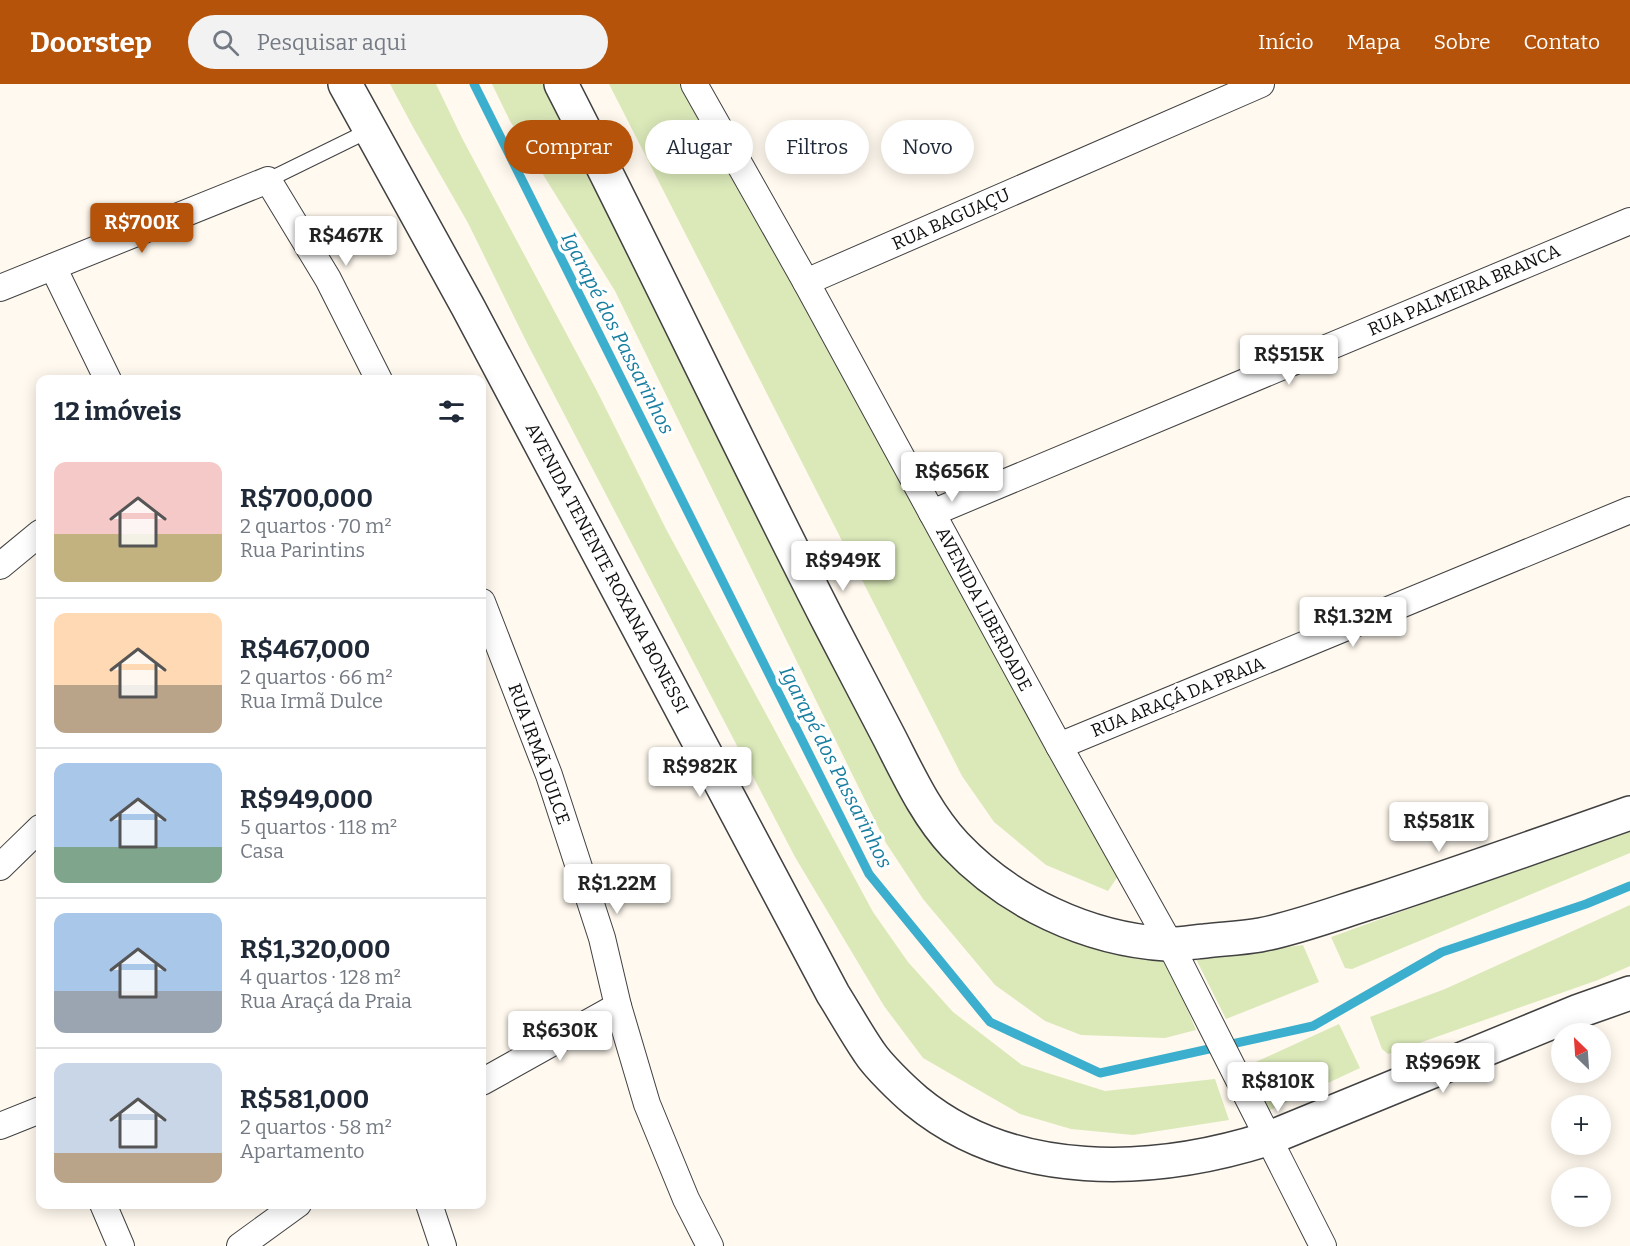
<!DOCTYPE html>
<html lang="pt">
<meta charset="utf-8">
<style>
body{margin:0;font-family:Bitter,serif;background:#f2f2f3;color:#1f2937;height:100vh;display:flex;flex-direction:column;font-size:22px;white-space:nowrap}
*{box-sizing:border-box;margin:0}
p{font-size:20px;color:#747a83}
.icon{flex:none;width:33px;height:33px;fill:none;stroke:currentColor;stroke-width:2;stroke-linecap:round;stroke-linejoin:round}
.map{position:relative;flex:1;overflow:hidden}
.sheet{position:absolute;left:36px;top:291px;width:450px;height:834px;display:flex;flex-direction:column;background:#fff;border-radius:12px;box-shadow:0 3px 15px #0003}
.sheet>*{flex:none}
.hud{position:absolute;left:504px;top:36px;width:570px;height:54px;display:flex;gap:12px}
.needle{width:39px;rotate:335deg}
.fabs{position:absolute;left:1551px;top:939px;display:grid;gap:12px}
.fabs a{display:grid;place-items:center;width:60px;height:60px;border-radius:50%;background:#fff;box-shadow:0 3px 15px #0003;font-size:30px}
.price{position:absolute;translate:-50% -51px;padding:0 14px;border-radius:6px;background:#fff;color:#222;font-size:20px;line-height:39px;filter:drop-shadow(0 2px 3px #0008)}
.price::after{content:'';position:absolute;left:50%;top:36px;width:18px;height:14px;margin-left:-9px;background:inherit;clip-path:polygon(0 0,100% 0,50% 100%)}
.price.selected{background:#b45309;color:#fff}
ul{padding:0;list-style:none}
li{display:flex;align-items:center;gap:18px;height:150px;padding:0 18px}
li+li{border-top:2px solid #e0e1e3}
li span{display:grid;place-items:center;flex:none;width:168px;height:120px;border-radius:12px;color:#555}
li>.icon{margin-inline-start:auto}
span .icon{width:72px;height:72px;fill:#fffc;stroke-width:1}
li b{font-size:26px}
h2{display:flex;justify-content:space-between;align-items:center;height:72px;padding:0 18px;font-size:26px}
.tag{padding:0 21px;border-radius:27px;background:#fff;box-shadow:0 3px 15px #0003;font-size:21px;line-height:54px}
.tag.selected{background:#b45309;color:#fff}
header{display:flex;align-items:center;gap:36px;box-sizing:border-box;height:84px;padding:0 30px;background:#b45309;color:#fff}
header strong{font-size:28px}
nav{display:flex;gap:33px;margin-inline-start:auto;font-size:21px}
.search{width:420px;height:54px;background:#f2f2f3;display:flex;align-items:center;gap:15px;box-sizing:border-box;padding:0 21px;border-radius:33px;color:#747a83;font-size:22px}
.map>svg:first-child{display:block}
</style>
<header>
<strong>Doorstep</strong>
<div class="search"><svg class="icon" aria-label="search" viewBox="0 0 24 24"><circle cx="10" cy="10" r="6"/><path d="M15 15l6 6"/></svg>Pesquisar aqui</div>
<nav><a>Início</a><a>Mapa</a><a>Sobre</a><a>Contato</a></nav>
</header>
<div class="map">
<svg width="1630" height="1162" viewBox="0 0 1630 1162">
<rect width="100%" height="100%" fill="#fff9ef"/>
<g fill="#dbe9b9">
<polygon points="390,0 436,0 462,54 597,307 666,445 873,828 908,878 953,928 1022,981 1105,1007 1215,995 1229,1036 1133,1051 1071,1045 1020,1030 923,974 884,922 795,773 526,257 468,139 413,43"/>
<polygon points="492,0 543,0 854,595 955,775 1163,867 1196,946 1165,954 1081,951 1045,937 995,901 923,815 886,759 615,207 510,37"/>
<polygon points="609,0 698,0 1122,786 1108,807 1046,781 994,738 962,692"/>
<polygon points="1630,745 1630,769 1352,885 1345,884 1331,853"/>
<polygon points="1630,821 1630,882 1598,896 1388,970 1382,965 1370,933 1445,905"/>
<polygon points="1303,861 1319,898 1226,935 1192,867 1249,868"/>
<polygon points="1339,940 1360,984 1268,1027 1247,982"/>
</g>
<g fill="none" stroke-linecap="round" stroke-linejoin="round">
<polyline stroke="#3bafcd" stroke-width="9" points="474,0 869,790 990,938 1100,989 1313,942 1442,868 1586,820 1630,802"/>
<defs>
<polyline id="service" points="268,96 370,46"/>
<g id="minor">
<polyline points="694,0 806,198 1059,662 1170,860 1323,1162"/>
<polyline points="53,183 108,296"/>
<polyline points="806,198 1261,0"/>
<polyline points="0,204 268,96 328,195 379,296"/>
<polyline points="932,429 1630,137"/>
<polyline points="0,482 40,449"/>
<polyline points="482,518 549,691 602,854 618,922 647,1020 686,1115 710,1162"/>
<polyline points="1059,662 1630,426"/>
<polyline points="0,783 40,744"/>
<polyline points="482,998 618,922"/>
<polyline points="0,1042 40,1026"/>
<polyline points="103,1120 121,1162"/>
<polyline points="429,1120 443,1162"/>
<polyline points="240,1162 298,1120"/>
</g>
<g id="tertiary">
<path d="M345,0L468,223L833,910C845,929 856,949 869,968C878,982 903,1006 916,1017C1013,1097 1153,1091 1267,1055L1579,927L1630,909"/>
<path d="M561,0C653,179 738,361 830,540C850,578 869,615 889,653C908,690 926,730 955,761C1009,818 1087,855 1166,860C1179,861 1192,858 1205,857C1223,855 1242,854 1260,851C1297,844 1339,828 1375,817C1460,789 1545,759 1630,729"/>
</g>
</defs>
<use href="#service" stroke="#414141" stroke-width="16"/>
<use href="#minor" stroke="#414141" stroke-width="28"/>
<use href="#tertiary" stroke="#414141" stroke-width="36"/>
<use href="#service" stroke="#fff" stroke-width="14"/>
<use href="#minor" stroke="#fff" stroke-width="26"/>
<use href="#tertiary" stroke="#fff" stroke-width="33"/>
</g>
<g text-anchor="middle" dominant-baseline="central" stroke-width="6" stroke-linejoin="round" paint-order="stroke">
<g font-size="18" fill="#0e0e0e" stroke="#fff">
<text transform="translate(951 135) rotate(-24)">RUA BAGUAÇU</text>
<text transform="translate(1464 206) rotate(-23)">RUA PALMEIRA BRANCA</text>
<text transform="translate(607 484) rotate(62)">AVENIDA TENENTE ROXANA BONESSI</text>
<text transform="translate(984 525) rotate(62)">AVENIDA LIBERDADE</text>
<text transform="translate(1178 613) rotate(-22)">RUA ARAÇÁ DA PRAIA</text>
<text transform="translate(539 670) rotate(70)">RUA IRMÃ DULCE</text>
</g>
<g font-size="20" font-style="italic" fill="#177ea0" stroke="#fff">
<text transform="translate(618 249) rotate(63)">Igarapé dos Passarinhos</text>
<text transform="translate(836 683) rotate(63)">Igarapé dos Passarinhos</text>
</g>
</g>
</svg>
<div class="fabs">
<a><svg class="needle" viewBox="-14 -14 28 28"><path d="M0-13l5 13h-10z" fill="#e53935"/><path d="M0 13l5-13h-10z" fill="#747a83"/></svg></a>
<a>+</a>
<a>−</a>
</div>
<b class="price selected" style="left:142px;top:170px">R$700K</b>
<b class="price" style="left:346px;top:183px">R$467K</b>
<b class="price" style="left:1289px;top:302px">R$515K</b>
<b class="price" style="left:952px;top:419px">R$656K</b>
<b class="price" style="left:843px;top:508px">R$949K</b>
<b class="price" style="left:1353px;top:564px">R$1.32M</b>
<b class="price" style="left:700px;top:714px">R$982K</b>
<b class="price" style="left:1439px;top:769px">R$581K</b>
<b class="price" style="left:617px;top:831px">R$1.22M</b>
<b class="price" style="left:560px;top:978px">R$630K</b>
<b class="price" style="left:1443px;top:1010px">R$969K</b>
<b class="price" style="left:1278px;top:1029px">R$810K</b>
<div class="hud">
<a class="tag selected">Comprar</a>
<a class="tag">Alugar</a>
<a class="tag">Filtros</a>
<a class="tag">Novo</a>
</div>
<section class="sheet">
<h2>12 imóveis<svg class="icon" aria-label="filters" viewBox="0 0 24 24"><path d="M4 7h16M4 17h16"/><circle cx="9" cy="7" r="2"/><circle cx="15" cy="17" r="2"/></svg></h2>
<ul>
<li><span style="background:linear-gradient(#f6c9c9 60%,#c2b280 0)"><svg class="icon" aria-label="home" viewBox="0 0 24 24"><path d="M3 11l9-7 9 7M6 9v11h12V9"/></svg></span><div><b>R$700,000</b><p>2 quartos · 70 m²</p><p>Rua Parintins</p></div></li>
<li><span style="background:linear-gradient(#ffd9b3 60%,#b9a48a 0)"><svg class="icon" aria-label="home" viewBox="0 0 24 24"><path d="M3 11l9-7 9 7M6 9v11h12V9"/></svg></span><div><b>R$467,000</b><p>2 quartos · 66 m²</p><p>Rua Irmã Dulce</p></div></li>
<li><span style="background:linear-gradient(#a9c7e8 70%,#7fa58c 0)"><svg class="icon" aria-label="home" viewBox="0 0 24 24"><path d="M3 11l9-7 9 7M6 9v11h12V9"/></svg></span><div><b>R$949,000</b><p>5 quartos · 118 m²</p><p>Casa</p></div></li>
<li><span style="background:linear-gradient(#a9c7e8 65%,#9aa5b1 0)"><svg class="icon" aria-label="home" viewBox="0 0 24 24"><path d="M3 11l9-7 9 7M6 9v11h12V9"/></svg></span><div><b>R$1,320,000</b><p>4 quartos · 128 m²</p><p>Rua Araçá da Praia</p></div></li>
<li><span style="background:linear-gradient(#c9d6e8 75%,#b9a48a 0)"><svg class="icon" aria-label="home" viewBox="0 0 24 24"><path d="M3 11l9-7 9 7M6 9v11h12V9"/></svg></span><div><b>R$581,000</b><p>2 quartos · 58 m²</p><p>Apartamento</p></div></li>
</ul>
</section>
</div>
